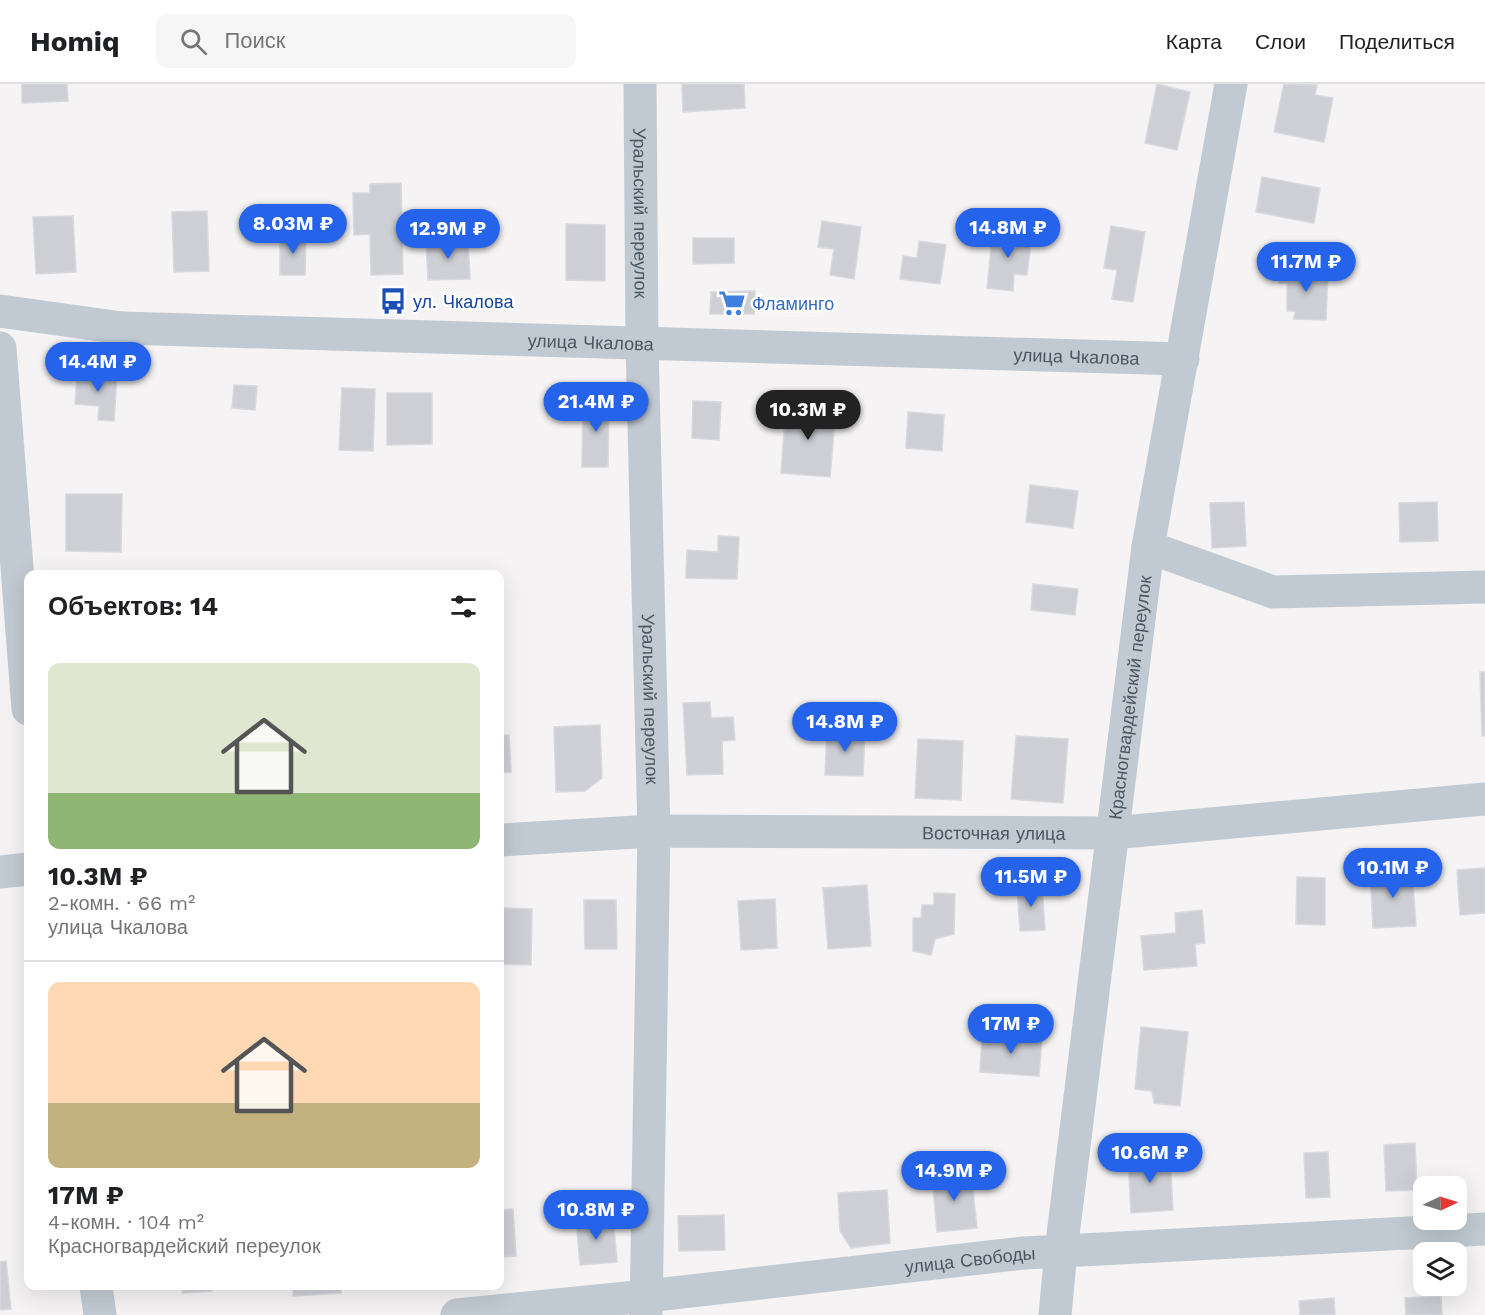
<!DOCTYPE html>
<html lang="ru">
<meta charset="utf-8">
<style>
body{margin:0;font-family:"Work Sans",sans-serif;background:#f6f6f6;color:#202124;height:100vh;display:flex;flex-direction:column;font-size:22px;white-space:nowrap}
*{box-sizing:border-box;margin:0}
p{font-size:20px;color:#757577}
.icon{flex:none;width:33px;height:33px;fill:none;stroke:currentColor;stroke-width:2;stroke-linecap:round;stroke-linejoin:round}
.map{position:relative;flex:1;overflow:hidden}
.drawer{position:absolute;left:24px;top:486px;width:480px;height:720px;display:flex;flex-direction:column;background:#fff;border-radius:12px;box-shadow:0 6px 24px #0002}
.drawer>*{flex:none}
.needle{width:39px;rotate:86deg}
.tools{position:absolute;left:1413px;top:1092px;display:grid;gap:12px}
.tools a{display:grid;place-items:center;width:54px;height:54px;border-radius:12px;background:#fff;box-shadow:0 6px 24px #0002;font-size:30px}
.price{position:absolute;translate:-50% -51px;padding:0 14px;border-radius:21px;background:#2563eb;color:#fff;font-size:20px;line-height:39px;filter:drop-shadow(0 2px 3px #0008)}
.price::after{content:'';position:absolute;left:50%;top:36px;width:18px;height:14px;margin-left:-9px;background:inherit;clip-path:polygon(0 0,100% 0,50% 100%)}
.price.active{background:#222;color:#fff}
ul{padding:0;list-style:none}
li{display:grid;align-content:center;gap:12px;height:318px;padding:0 24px}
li+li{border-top:2px solid #e0e0e0}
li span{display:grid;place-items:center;height:186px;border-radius:12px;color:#555}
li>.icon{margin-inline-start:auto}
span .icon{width:108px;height:108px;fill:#fffc;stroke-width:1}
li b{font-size:26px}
h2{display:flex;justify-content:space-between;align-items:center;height:72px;padding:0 24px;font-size:26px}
header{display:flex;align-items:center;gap:36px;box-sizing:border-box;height:84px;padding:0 30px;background:#fff;border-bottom:2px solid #e0e0e0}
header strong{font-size:28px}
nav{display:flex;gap:33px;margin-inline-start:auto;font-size:21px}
.search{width:420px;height:54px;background:#f6f6f6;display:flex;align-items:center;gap:15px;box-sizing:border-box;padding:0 21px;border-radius:12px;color:#757577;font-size:22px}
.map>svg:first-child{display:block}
</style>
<header>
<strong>Homiq</strong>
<div class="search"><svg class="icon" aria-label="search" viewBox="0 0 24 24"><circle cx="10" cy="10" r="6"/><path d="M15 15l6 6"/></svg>Поиск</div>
<nav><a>Карта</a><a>Слои</a><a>Поделиться</a></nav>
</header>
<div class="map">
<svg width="1485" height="1231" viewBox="0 0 1485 1231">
<rect width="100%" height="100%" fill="#f5f3f3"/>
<g fill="#cdcfd5" stroke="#d7d9de" stroke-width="1.5">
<polygon points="22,0 67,0 68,17 22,19"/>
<polygon points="682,0 744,0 745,24 683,28"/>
<polygon points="1157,0 1190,8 1177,66 1145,59"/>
<polygon points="1284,0 1317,1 1315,11 1333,14 1324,58 1274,48"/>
<polygon points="1262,93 1320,104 1314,139 1256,128"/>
<polygon points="401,99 403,190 371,191 370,150 354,151 353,109 370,109 370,100"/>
<polygon points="207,127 209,187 174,188 172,128"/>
<polygon points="73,132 76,188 36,190 33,133"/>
<polygon points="822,137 861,143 854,195 830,191 834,165 818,163"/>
<polygon points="566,140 605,141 605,197 566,196"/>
<polygon points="1111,142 1145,148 1133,218 1112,215 1117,186 1104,184"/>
<polygon points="993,146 1032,150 1027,191 1014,190 1013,207 987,204"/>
<polygon points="280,151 306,151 305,191 280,191"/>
<polygon points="693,154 734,154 734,179 693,180"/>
<polygon points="468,156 470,195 428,196 426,158"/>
<polygon points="919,157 946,161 940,200 900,195 903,172 917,174"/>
<polygon points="1279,186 1328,187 1326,236 1294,235 1295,227 1287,227 1287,199 1279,199"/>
<polygon points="755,207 754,230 710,230 711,208"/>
<polygon points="77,288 117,291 114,337 98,336 99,322 75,320"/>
<polygon points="234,301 257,302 255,326 232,324"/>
<polygon points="342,304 375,305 373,367 339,366"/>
<polygon points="387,309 432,309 432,360 387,361"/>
<polygon points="583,315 609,315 608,383 582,383"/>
<polygon points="693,317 721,318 719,356 692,354"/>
<polygon points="786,322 836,325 830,393 781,389"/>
<polygon points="908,328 944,331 942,367 906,364"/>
<polygon points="1030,401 1078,407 1073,444 1026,438"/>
<polygon points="66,410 122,410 121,468 66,467"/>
<polygon points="1244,418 1246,462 1212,464 1210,419"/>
<polygon points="1437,418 1438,457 1400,458 1399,419"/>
<polygon points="718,452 739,453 737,495 686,494 687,466 718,468"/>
<polygon points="1033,500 1078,505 1075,531 1031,526"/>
<polygon points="1480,588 1485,588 1485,652 1482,652"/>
<polygon points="710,618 711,634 733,633 735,656 722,657 723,690 687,691 683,619"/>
<polygon points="600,641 602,694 585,707 556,708 554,643"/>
<polygon points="827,645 865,647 863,692 825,691"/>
<polygon points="500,651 509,651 511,688 500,689"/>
<polygon points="1016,652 1068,655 1063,719 1011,715"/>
<polygon points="918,655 963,657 961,716 915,714"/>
<polygon points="1485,784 1485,829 1460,831 1457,786"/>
<polygon points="1412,786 1416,842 1373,844 1370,788"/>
<polygon points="1297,793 1325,794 1325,841 1296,840"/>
<polygon points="867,801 871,862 828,865 823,804"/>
<polygon points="1042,801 1045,846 1020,847 1017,803"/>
<polygon points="934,809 955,810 954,850 935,855 931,871 913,867 913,834 921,834 922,821 934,821"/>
<polygon points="775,815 777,864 741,866 738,817"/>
<polygon points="584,816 616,816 617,865 585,865"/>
<polygon points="500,824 532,825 531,881 500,880"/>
<polygon points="1202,826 1205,859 1195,860 1197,882 1144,886 1141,852 1176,849 1175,829"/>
<polygon points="1141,943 1188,948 1180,1022 1154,1019 1152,1007 1135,1005"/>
<polygon points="982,951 1042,955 1039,992 980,988"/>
<polygon points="1415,1059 1417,1106 1386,1107 1384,1061"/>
<polygon points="1328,1068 1330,1113 1306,1114 1304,1069"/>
<polygon points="1170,1072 1173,1126 1131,1129 1128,1075"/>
<polygon points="971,1088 977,1144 937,1148 932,1092"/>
<polygon points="887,1106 890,1159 851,1164 840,1147 838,1109"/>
<polygon points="513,1125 516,1172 500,1173 500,1126"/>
<polygon points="724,1131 725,1166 679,1167 678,1132"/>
<polygon points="613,1133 617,1178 580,1181 576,1136"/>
<polygon points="6,1177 11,1225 0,1226 0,1178"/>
<polygon points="182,1202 211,1202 212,1207 182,1209"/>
<polygon points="293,1202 341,1202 341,1209 293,1212"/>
<polygon points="1441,1212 1442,1231 1406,1231 1405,1214"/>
<polygon points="1334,1214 1335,1231 1300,1231 1299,1217"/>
</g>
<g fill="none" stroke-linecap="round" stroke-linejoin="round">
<g stroke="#c1cad2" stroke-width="33">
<path id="s1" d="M640,0L642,261L654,747L646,1231"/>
<path id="s2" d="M0,227L122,244L1183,275"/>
<polyline points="0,264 28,625"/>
<polyline points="1148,463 1273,508 1485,503"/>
<path id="s3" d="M500,756L654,747L1112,749L1485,715"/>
<polyline points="0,788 28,785"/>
<polyline points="96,1202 100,1231"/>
<path id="s4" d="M457,1231L647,1212L1024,1169L1485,1145"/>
<path id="s5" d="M1055,1231L1061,1167L1148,463L1231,0"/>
</g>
</g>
<defs>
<symbol id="bus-bare" viewBox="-9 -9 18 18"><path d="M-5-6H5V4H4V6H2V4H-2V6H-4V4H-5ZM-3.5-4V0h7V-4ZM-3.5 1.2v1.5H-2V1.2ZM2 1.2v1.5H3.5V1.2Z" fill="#1a4fb4" stroke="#fff" stroke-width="2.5" paint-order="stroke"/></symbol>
<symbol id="supermarket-bare" viewBox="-9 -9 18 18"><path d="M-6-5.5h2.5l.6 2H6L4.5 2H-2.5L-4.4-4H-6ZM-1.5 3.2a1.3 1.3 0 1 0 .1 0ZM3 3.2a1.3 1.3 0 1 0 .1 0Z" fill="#3f7fe0" stroke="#fff" stroke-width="2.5" paint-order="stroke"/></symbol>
</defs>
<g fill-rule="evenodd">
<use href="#bus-bare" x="374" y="198" width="38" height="38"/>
<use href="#supermarket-bare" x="713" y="200" width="38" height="38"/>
</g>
<g text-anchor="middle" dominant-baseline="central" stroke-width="5" stroke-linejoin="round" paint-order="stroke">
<g font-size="18" fill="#4a5661" stroke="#fff">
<text stroke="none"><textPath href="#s1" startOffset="129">Уральский переулок</textPath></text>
<text stroke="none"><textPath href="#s2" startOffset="592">улица Чкалова</textPath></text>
<text stroke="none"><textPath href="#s2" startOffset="1078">улица Чкалова</textPath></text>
<text stroke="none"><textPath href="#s5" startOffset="622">Красногвардейский переулок</textPath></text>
<text stroke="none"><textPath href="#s1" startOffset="615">Уральский переулок</textPath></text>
<text stroke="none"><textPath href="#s3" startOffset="494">Восточная улица</textPath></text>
<text stroke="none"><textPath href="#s4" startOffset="516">улица Свободы</textPath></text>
</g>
<g font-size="18" fill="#164399" stroke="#fff" text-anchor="start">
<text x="413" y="217">ул. Чкалова</text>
</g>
<g font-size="18" fill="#366cbe" stroke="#fff" text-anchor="start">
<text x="752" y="219">Фламинго</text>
</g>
</g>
</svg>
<div class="tools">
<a><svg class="needle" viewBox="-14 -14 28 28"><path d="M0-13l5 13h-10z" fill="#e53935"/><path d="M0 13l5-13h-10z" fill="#757577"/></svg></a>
<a><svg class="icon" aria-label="layers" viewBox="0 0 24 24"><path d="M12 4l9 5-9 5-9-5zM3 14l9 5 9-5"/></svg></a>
</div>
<b class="price" style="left:293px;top:171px">8.03M ₽</b>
<b class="price" style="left:1008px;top:175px">14.8M ₽</b>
<b class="price" style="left:448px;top:176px">12.9M ₽</b>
<b class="price" style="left:1306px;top:209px">11.7M ₽</b>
<b class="price" style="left:98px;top:309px">14.4M ₽</b>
<b class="price" style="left:596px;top:349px">21.4M ₽</b>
<b class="price active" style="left:808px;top:357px">10.3M ₽</b>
<b class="price" style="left:845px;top:669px">14.8M ₽</b>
<b class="price" style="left:1393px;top:815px">10.1M ₽</b>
<b class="price" style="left:1031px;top:824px">11.5M ₽</b>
<b class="price" style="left:1011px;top:971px">17M ₽</b>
<b class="price" style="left:1150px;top:1100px">10.6M ₽</b>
<b class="price" style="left:954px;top:1118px">14.9M ₽</b>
<b class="price" style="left:596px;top:1157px">10.8M ₽</b>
<section class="drawer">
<h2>Объектов: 14<svg class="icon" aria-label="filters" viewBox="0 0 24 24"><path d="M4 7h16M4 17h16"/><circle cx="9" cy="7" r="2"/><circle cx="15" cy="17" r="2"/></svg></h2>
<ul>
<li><span style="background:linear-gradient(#dfe7d0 70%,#8fb573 0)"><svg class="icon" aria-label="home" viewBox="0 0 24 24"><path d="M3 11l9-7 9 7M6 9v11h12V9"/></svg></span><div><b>10.3M ₽</b><p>2-комн. · 66 m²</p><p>улица Чкалова</p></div></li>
<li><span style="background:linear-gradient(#ffd9b3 65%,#c2b280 0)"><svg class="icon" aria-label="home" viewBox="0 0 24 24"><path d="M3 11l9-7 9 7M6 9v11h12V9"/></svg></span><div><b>17M ₽</b><p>4-комн. · 104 m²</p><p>Красногвардейский переулок</p></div></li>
</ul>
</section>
</div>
